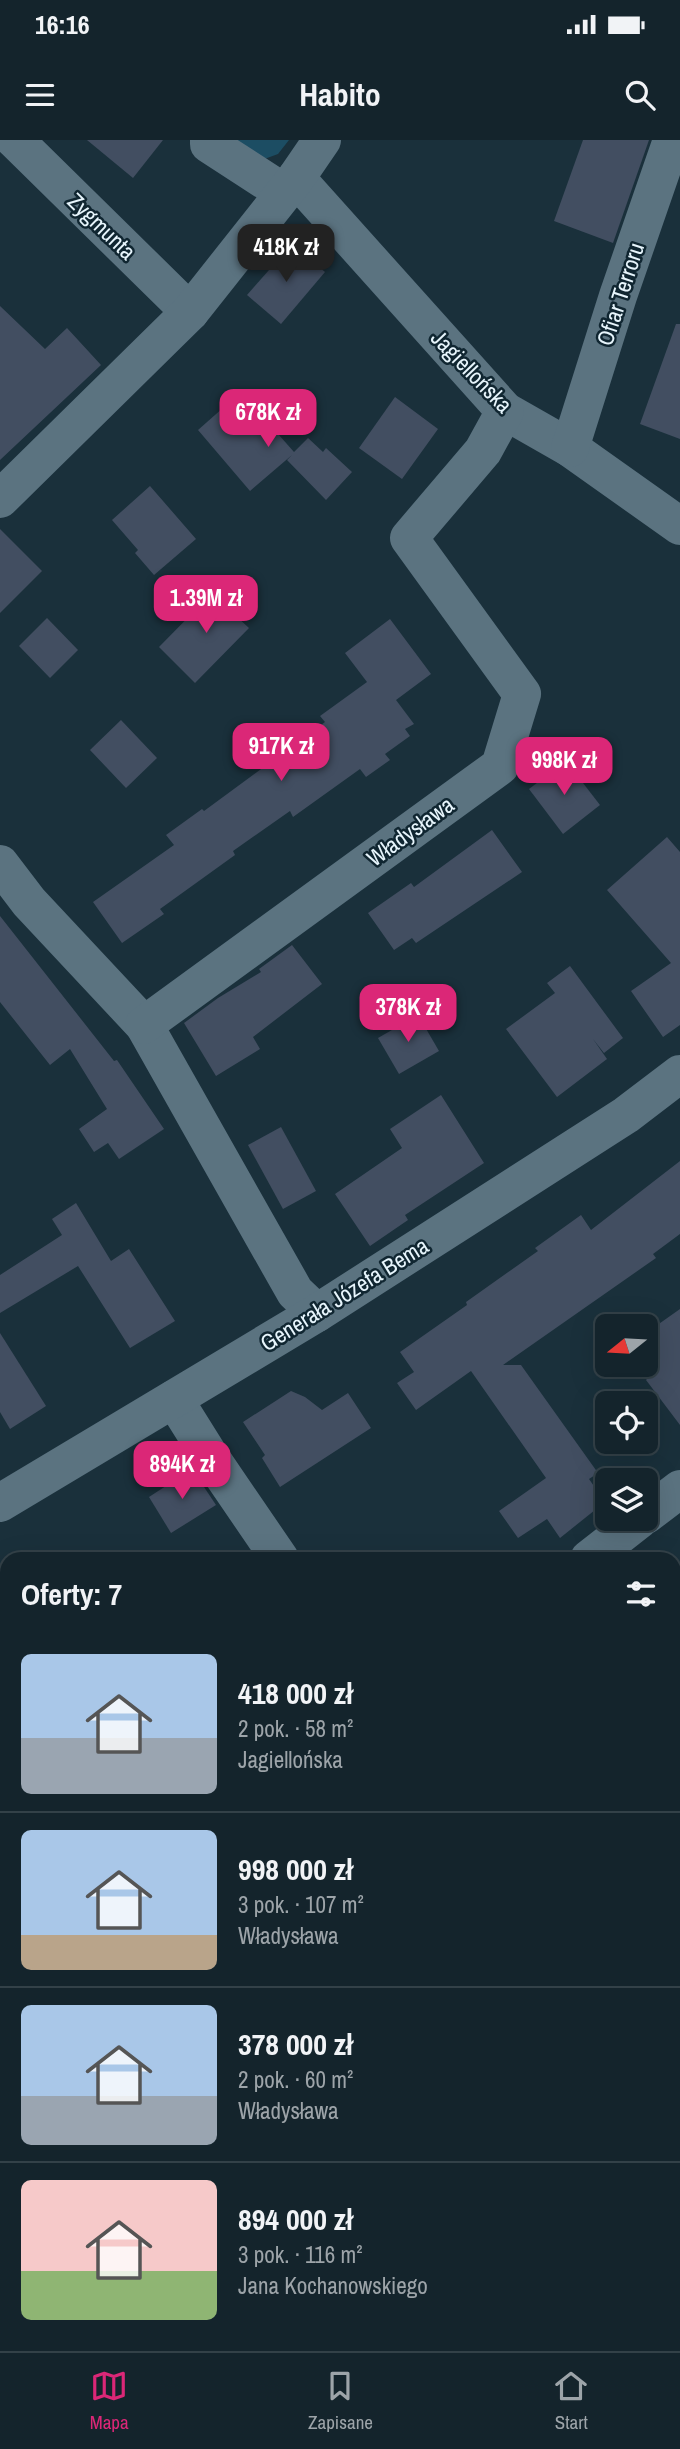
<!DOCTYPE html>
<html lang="pl">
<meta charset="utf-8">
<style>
body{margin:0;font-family:"Archivo Narrow",sans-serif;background:#1d2c34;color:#f1f3f6;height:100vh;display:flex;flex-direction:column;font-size:26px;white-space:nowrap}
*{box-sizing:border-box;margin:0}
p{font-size:23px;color:#9da4a9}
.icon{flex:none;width:38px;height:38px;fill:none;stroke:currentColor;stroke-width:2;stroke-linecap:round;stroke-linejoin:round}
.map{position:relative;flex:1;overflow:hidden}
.side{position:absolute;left:0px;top:1412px;width:681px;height:800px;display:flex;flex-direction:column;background:#14242c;border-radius:21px 21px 0 0;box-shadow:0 7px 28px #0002,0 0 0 2px #334148}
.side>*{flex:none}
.needle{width:46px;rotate:252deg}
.fabs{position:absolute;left:595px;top:1174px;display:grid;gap:14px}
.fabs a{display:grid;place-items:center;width:63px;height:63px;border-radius:10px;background:#14242c;box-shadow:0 7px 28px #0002,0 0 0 2px #334148;font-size:35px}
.price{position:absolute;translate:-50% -60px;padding:0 16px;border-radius:14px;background:#db2777;color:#fff;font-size:23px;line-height:46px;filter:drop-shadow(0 2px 4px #0008)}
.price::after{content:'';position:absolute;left:50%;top:42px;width:21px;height:16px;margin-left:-10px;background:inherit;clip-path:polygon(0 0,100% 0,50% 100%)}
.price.on{background:#222;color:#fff}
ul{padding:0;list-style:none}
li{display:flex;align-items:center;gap:21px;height:175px;padding:0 21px}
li+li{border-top:2px solid #334148}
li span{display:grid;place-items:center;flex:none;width:196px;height:140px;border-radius:10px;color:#555}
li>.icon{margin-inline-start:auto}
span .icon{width:84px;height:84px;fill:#fffc;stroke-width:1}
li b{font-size:30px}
h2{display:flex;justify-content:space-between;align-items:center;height:84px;padding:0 21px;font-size:30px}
.status{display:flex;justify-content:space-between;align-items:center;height:49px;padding:0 35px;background:#14242c;direction:ltr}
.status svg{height:19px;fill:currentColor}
header{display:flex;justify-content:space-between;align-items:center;height:91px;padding:0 21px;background:#14242c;font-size:32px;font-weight:700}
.tab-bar{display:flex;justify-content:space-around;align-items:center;height:98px;border-top:2px solid #334148;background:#14242c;font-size:19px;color:#9da4a9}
.tab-bar a{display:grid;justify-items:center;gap:4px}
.tab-bar .on{color:#db2777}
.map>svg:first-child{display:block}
</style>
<div class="status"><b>16:16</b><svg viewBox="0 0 49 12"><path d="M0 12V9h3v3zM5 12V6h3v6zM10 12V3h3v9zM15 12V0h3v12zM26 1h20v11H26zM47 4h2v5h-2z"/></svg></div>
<header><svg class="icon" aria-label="menu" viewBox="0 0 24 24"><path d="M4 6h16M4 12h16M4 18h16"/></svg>Habito<svg class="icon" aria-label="search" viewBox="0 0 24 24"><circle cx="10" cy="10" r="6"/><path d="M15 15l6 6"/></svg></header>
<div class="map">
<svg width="680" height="2211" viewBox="0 0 680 2211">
<rect width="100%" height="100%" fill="#1a303b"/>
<g fill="#1c4d63">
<polygon points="227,0 289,0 278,14 259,21"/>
<polygon points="7,1688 7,1781 0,1785 0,1692"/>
<polygon points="7,1911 7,2028 0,2031 0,1915"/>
<polygon points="674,2015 680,2025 680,2211 495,2211 490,2205 674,2205"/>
<polygon points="7,2140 7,2205 220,2205 201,2211 0,2211 0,2144"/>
</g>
<g fill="#424e61">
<polygon points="87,0 163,0 133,38"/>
<polygon points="583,0 649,0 613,103 554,81"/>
<polygon points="292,104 325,132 281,184 247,155"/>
<polygon points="0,166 45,209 67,188 101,225 0,320"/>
<polygon points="676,184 680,184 680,299 640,284"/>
<polygon points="241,252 294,312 308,298 323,312 326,308 352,332 326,360 287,320 292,315 250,351 198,290"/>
<polygon points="395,257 438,289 402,339 359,308"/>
<polygon points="150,346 196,399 154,435 135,413 138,410 112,380"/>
<polygon points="0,389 42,431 0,473"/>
<polygon points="219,446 243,469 236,476 249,488 195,543 159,507"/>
<polygon points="47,478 78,510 50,538 19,506"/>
<polygon points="390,479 431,534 396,560 414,584 405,589 410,596 385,614 390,620 366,637 360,629 293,677 290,671 233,711 235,715 160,769 164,774 122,803 93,762 174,705 166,695 202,669 204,671 325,582 320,576 367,542 345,513"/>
<polygon points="121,580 157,618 126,648 90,610"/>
<polygon points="566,621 600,665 563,694 529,649"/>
<polygon points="492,690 522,732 416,803 412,798 394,810 368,773 411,743 414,747"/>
<polygon points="667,697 680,712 680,885 663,897 631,851 671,823 607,750"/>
<polygon points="0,776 114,921 117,920 164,989 119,1019 108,1003 94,1012 79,989 107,969 70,909 50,925 0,862"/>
<polygon points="292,805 322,844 253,897 260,909 216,936 184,883 218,858 261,832 259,829"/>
<polygon points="570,826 623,898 604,913 593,899 607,919 557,957 506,889 555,853 547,843"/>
<polygon points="418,875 439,911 399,934 378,898"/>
<polygon points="441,955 484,1023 405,1075 408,1080 370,1106 335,1054 402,1008 390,989"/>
<polygon points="281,987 316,1051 283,1069 248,1005"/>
<polygon points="680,1021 680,1094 653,1114 656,1118 503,1225 521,1225 598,1333 589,1339 605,1362 560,1398 547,1379 518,1398 499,1371 546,1338 471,1231 416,1270 397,1243 414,1232 400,1212 467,1165 466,1162 538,1111 535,1108 581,1075 591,1090"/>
<polygon points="76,1063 111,1121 129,1109 175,1181 130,1208 78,1126 0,1173 0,1135 62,1095 52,1079"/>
<polygon points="680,1169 680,1285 646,1240 650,1236 646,1230 646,1193"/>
<polygon points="0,1193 46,1266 10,1289 0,1272"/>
<polygon points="291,1251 305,1257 322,1270 348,1253 371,1288 280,1347 262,1318 265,1315 243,1282"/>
<polygon points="192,1329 216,1365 171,1393 149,1357"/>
</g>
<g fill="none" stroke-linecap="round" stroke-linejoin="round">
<g stroke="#5b7380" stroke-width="38">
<polyline points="15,0 190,172"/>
<polyline points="209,0 209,4 283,52"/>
<polyline points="296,38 505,271 570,308 680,386"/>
<polyline points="570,308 618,156 672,0"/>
<polyline points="0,359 190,172 296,38 322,0"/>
<polyline points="0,724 29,762 144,885 295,1152 317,1173"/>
<polyline points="144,885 500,626 522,554 409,398 483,311 505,271"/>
<polyline points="174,1259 209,1315 280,1419"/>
<polyline points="0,1363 317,1173 626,975 680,934"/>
<polyline points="646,1375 680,1349"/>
<polyline points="589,1419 640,1379"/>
<polyline points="674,1870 680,1865"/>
<polyline points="674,2016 680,2025"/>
</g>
</g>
<g text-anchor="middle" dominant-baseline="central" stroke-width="5" stroke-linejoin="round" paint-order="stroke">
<g font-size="23" fill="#e7f5fc" stroke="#102631">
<text transform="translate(102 86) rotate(44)">Zygmunta</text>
<text transform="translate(620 154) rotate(-72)">Ofiar Terroru</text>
<text transform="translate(472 231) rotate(46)">Jagiellońska</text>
<text transform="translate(410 691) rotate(-36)">Władysława</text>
<text transform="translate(344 1154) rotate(-32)">Generała Józefa Bema</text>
</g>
</g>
</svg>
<div class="fabs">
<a><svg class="needle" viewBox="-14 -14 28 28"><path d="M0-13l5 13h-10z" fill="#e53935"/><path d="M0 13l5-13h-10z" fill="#9da4a9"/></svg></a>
<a><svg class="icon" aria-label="locate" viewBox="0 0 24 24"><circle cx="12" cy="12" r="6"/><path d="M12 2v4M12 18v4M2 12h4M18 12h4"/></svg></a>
<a><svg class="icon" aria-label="layers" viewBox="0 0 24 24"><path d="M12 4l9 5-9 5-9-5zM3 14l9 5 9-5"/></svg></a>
</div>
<b class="price on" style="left:286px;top:144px">418K zł</b>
<b class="price" style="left:268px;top:309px">678K zł</b>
<b class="price" style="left:206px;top:495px">1.39M zł</b>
<b class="price" style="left:281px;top:643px">917K zł</b>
<b class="price" style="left:564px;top:657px">998K zł</b>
<b class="price" style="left:408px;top:904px">378K zł</b>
<b class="price" style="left:182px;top:1361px">894K zł</b>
<section class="side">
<h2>Oferty: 7<svg class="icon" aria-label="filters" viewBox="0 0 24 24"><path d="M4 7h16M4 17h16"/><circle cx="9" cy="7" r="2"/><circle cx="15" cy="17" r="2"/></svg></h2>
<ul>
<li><span style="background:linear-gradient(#a9c7e8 60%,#9aa5b1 0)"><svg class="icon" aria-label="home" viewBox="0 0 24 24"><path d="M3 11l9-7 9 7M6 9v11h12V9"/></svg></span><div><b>418 000 zł</b><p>2 pok. · 58 m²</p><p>Jagiellońska</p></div></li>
<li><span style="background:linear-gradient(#a9c7e8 75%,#b9a48a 0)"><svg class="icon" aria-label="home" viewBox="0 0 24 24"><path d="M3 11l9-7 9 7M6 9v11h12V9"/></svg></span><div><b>998 000 zł</b><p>3 pok. · 107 m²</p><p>Władysława</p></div></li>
<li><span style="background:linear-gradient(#a9c7e8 65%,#9aa5b1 0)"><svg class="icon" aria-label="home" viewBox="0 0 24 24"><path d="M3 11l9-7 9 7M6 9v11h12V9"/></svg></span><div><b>378 000 zł</b><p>2 pok. · 60 m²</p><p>Władysława</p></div></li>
<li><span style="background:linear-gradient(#f6c9c9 65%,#8fb573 0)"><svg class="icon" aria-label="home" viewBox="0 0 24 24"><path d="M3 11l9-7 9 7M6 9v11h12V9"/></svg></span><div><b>894 000 zł</b><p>3 pok. · 116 m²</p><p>Jana Kochanowskiego</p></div></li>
</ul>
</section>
</div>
<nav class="tab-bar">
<a class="on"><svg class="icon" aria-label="map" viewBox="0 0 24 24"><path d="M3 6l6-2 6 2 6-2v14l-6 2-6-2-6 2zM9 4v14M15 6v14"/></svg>Mapa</a>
<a><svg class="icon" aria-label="saved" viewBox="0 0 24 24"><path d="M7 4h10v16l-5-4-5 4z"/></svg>Zapisane</a>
<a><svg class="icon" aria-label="home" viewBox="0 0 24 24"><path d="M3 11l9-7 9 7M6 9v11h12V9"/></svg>Start</a>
</nav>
